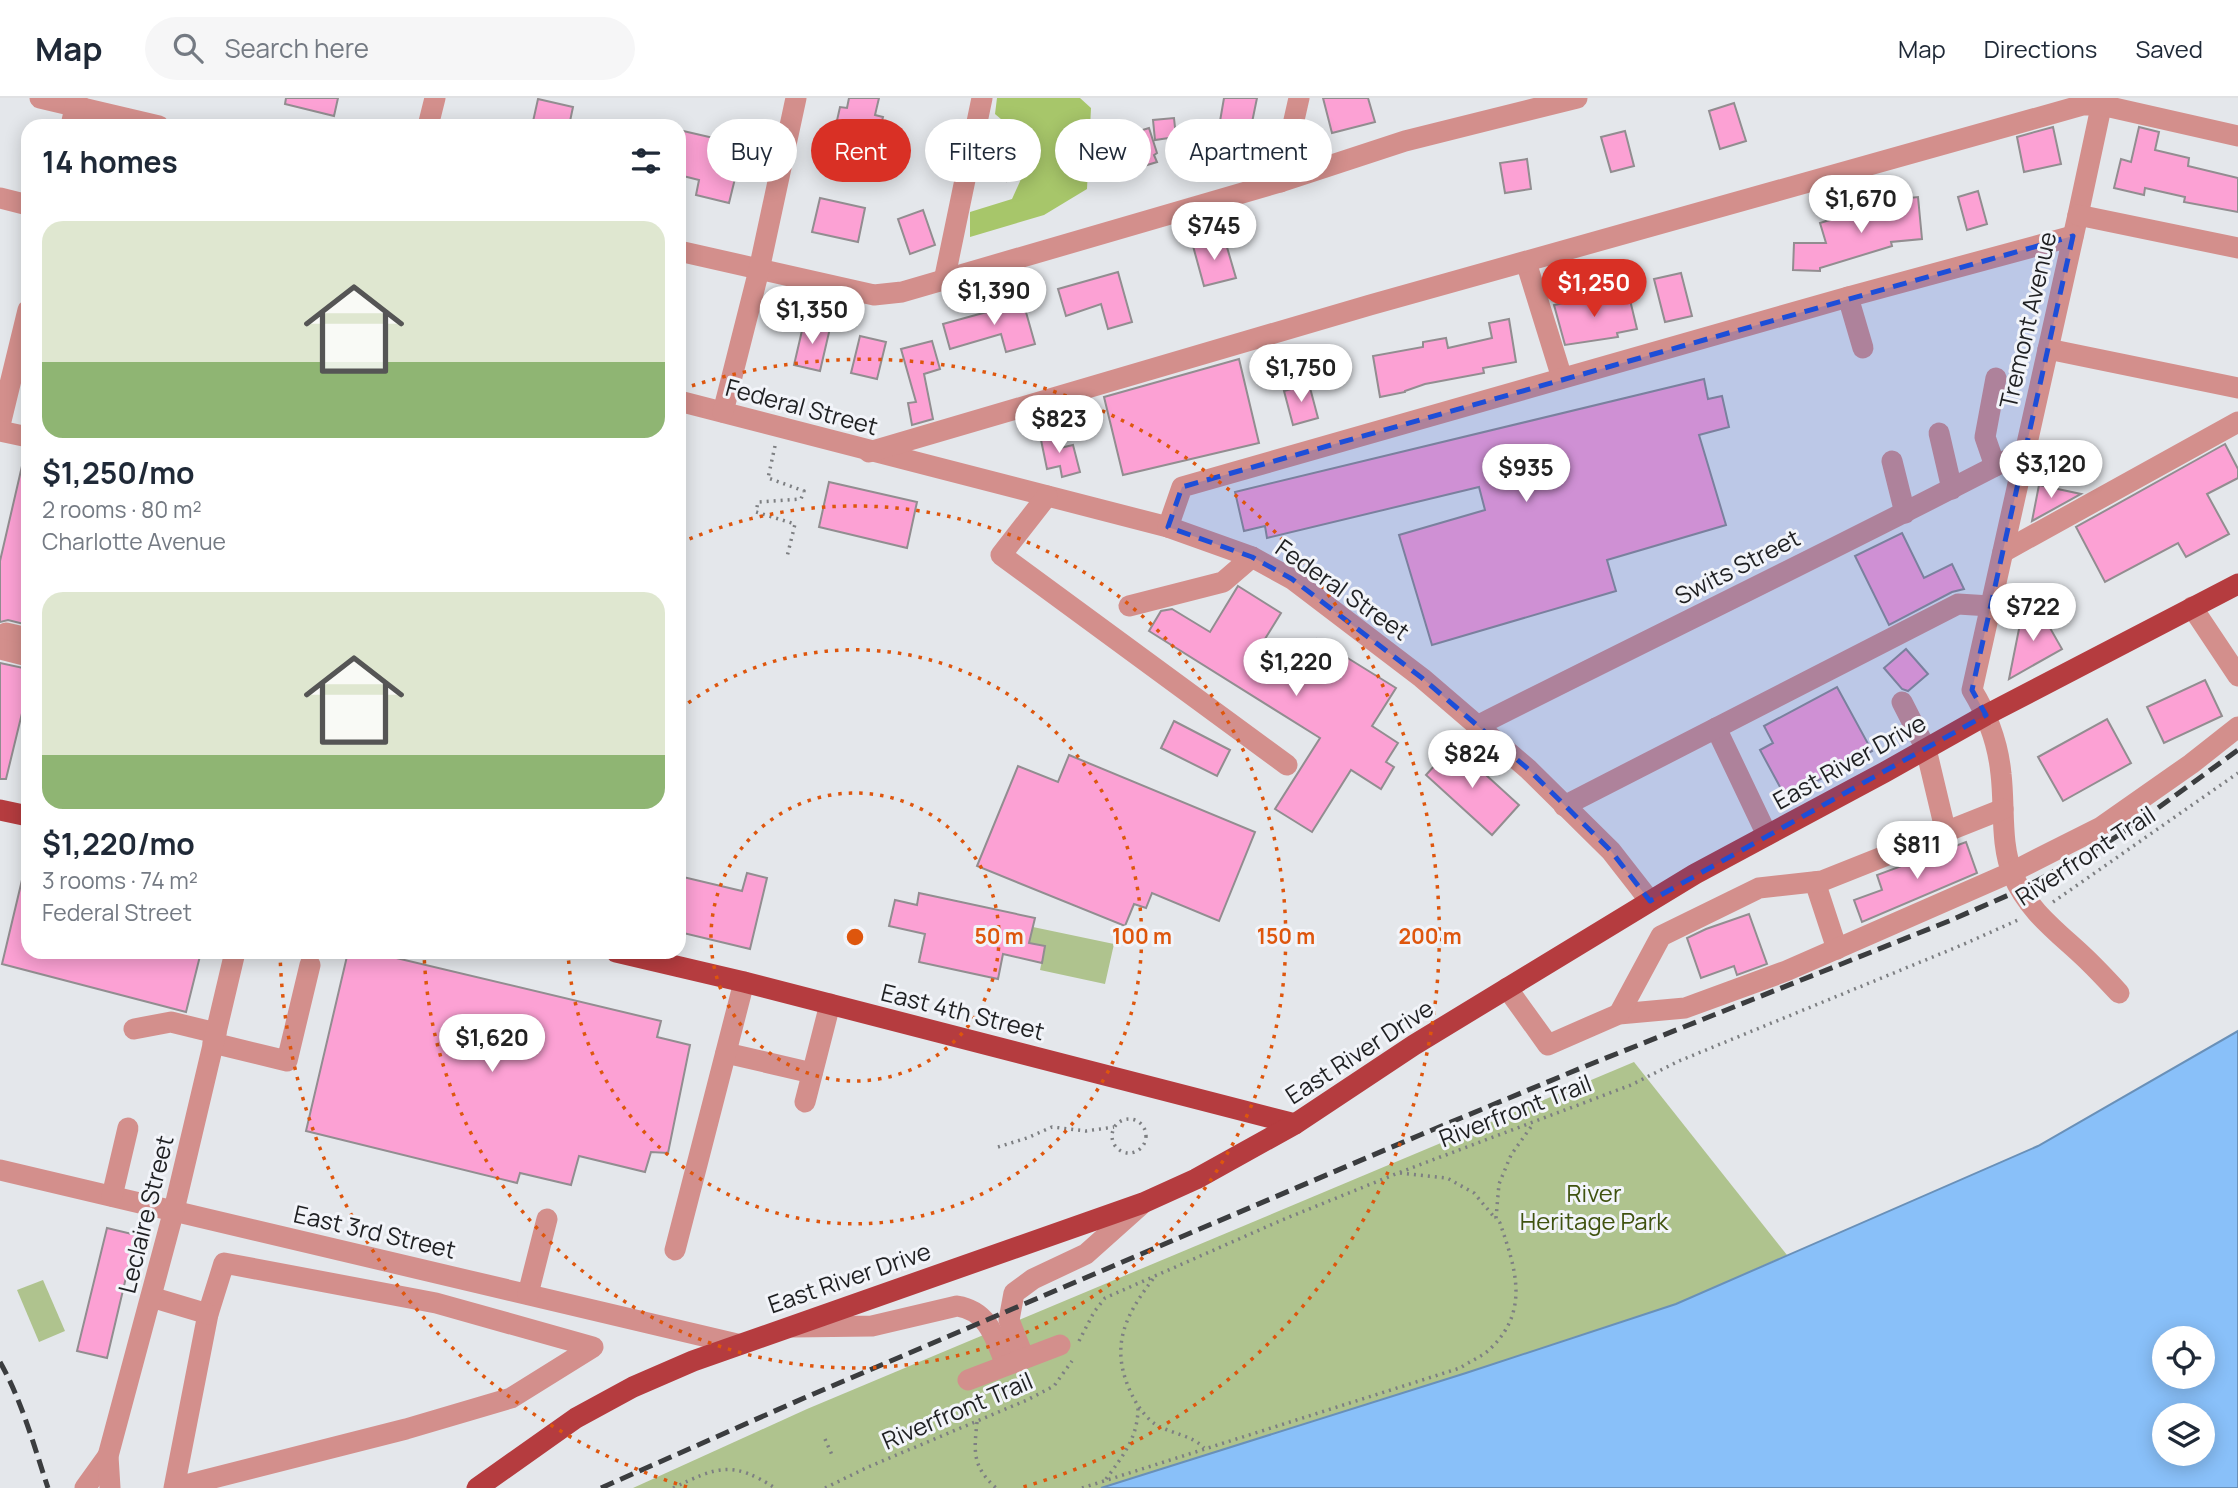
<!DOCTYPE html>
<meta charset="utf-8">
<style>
body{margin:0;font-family:Manrope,sans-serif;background:#f6f6f7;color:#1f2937;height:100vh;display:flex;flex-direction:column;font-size:26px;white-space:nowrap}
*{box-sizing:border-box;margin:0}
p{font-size:23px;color:#747a83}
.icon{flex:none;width:38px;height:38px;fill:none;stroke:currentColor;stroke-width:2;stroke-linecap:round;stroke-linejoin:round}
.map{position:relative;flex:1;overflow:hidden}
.drawer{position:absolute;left:21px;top:21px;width:665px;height:840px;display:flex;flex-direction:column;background:#fff;border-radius:21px;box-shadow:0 4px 18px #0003}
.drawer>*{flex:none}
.banner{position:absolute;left:707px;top:21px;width:665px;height:63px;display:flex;gap:14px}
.tools{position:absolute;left:2152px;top:1228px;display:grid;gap:14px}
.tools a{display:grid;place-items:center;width:63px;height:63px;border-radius:50%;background:#fff;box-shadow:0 4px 18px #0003;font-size:35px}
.price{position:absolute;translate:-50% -60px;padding:0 16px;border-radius:24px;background:#fff;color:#222;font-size:23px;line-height:46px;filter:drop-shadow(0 2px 4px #0008)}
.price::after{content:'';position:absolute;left:50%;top:42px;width:21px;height:16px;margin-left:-10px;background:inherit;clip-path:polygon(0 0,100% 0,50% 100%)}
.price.active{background:#d93025;color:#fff}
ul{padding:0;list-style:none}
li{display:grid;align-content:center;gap:14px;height:371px;padding:0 21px}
li span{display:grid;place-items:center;height:217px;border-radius:21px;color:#555}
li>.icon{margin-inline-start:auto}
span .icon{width:126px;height:126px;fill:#fffc;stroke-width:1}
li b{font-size:30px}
h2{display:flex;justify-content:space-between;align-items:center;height:84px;padding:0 21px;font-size:30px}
.chip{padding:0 24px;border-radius:32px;background:#fff;box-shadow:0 4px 18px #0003;font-size:24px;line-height:63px}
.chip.active{background:#d93025;color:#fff}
header{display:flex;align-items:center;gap:42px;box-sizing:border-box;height:98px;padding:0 35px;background:#fff;border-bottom:2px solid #e0e1e3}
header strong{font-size:33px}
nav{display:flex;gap:38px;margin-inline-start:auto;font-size:24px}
.search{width:490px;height:63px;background:#f6f6f7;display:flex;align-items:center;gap:18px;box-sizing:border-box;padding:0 24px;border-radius:38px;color:#747a83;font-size:26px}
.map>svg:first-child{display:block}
</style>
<header>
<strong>Map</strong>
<div class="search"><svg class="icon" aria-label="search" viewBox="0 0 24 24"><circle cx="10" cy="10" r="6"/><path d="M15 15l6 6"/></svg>Search here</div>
<nav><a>Map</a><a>Directions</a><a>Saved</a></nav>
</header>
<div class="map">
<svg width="2238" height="1390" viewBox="0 0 2238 1390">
<rect width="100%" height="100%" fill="#e4e7eb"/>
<g fill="#afc38e">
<polygon points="1033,829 1114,846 1105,886 1040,872 1045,848 1029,845"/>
<polygon points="1634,964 1787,1157 1676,1206 1466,1275 1101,1390 633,1390 807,1311"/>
<polygon points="43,1182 65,1233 39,1244 17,1192"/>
</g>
<polygon fill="#a7c66a" points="997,0 1080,0 1091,10 1087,91 1044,117 970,139 970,114 1012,101 1035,50 995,16"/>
<path fill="#89c0f9" stroke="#6990b8" stroke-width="2" fill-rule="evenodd" d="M2238,933V1390H1101L1466,1275L1676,1206L2038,1048ZM2165,1241H2203V1279H2165ZM2165,1318H2203V1356H2165Z"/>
<g fill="#fca1d4" stroke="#928d90" stroke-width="2">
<polygon points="286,0 338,0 334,18 285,6"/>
<polygon points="849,0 879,0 875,17 883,19 876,46 880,47 873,78 827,67 840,9 847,10"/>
<polygon points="1224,0 1257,0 1249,39 1230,35 1231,31 1219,29"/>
<polygon points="1323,0 1368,0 1375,24 1332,35"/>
<polygon points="538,1 573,9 569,28 532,28"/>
<polygon points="1734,5 1746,43 1720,51 1709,13"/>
<polygon points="1174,20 1176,39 1155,42 1153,22"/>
<polygon points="2053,29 2061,66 2024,74 2017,39"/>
<polygon points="2139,29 2159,34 2155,52 2189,60 2188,68 2238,80 2238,114 2184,104 2185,99 2145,90 2144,97 2114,90 2121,61 2131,64"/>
<polygon points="1149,30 1157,55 1154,57 1157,64 1134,71 1123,38"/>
<polygon points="679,32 718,41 717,50 741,56 729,105 696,97 699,82 679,77"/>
<polygon points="1625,33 1634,68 1611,74 1601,39"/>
<polygon points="986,51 1012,57 1006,83 980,77"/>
<polygon points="1527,61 1531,91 1505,95 1500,65"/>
<polygon points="1978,93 1987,126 1967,132 1958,99"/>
<polygon points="1918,99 1922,141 1891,144 1892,148 1820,170 1820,173 1793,172 1794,145 1826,145 1820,125 1846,117 1847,121 1892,109 1891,102"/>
<polygon points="820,100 865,110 858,144 812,134"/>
<polygon points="923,112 935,147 910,156 898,121"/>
<polygon points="1224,139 1236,180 1204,188 1193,148"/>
<polygon points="1118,174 1132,224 1108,231 1101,206 1066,218 1058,191"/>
<polygon points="1681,175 1692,218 1665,224 1654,181"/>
<polygon points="1612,196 1614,205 1630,202 1637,231 1617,235 1618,239 1565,247 1554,207"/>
<polygon points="1022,200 1035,246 1006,254 1001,236 950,251 943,226 994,212 993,208"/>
<polygon points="1509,221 1516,264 1483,270 1484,275 1425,286 1405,293 1405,294 1380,299 1373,258 1423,249 1423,244 1446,240 1448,250 1492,240 1489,225"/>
<polygon points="804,224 830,230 820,273 794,267"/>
<polygon points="860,238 886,244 877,281 851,275"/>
<polygon points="932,243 940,271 924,276 933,321 912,327 908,305 916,304 901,251"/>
<polygon points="1239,261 1259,345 1123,377 1104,299"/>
<polygon points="1704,281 1708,301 1722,298 1729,329 1699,337 1726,427 1607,462 1616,493 1432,547 1399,437 1485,412 1479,389 1267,440 1265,428 1244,433 1235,394"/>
<polygon points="1309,286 1318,320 1293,327 1284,293"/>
<polygon points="1057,335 1060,350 1073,347 1080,374 1062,379 1060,368 1047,371 1040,337"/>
<polygon points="2225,346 2238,371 2238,380 2207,396 2229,436 2186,459 2178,445 2105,484 2076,429"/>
<polygon points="22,368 28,369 28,527 8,522 0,524 0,463"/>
<polygon points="829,384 917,404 907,450 819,429"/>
<polygon points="2039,387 2081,396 2032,423"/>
<polygon points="1902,435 1924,480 1952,466 1964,491 1952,494 1889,527 1855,458"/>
<polygon points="1238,488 1281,515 1260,549 1297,572 1317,541 1396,590 1372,628 1398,645 1386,664 1394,669 1381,691 1351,672 1312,734 1275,711 1320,640 1149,533 1161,513 1172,511 1210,534"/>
<polygon points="2023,511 2029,521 2041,514 2062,551 2009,581"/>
<polygon points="1906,551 1928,576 1908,593 1902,591 1884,570"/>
<polygon points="0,565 28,571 28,608 24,607 6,681 0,681"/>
<polygon points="2205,582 2222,618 2164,645 2147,609"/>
<polygon points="1837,589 1872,653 1786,700 1760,652 1773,645 1764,628"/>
<polygon points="2107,621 2131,665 2063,703 2038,659"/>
<polygon points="1174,623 1230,652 1217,678 1161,650"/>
<polygon points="1453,647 1519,707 1492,737 1426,677"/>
<polygon points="1069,657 1255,734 1219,823 1152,795 1146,810 1134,806 1125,828 977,768 1018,668 1058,684"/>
<polygon points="1966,744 1977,775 1862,824 1854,802 1882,792 1877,777"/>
<polygon points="747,775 767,780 750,851 679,834 679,778 742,793"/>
<polygon points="22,782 28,783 28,854 201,854 186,914 2,866"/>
<polygon points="919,795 1035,820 1029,845 1045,848 1042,865 1003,856 998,881 919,864 925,836 889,828 895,802 917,807"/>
<polygon points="1749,816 1767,866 1737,877 1734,868 1701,880 1687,840 1706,831"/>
<polygon points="348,854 371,854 661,923 657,939 690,947 668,1055 651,1054 645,1074 579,1058 571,1087 520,1075 517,1085 306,1033"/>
<polygon points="107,1130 136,1137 107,1260 77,1253"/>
</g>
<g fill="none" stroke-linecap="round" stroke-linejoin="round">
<g stroke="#7d7f82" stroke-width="3.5" stroke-dasharray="2 5" stroke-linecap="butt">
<polyline points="775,348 768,380 804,393 801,401 758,404 756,414 795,426 787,459"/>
<polyline points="2053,804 2238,675"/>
<circle cx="1129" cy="1038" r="17"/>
<polyline points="998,1049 1027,1040 1052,1029 1086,1033 1114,1029"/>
<polyline points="1400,1075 1447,1080 1474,1095 1495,1120"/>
<path d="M1153,1181C1124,1219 1109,1250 1132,1297C1137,1307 1145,1319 1155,1326C1171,1336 1192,1337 1204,1350"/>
<polyline points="1079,1243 1094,1214 1105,1200 1282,1122 1398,1075 1631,987 1679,963 1962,847 2018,822"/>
<path d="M977,1324C974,1354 972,1368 996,1390"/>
<polyline points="825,1341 832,1357"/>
<path d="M1106,1381C1123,1358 1138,1339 1138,1310"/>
<path d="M673,1390C717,1369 732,1362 775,1390"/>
<polyline points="825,1390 868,1369 1027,1302 1054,1288 1072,1263"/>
<path d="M1082,1390L1460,1270C1470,1263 1484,1258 1492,1249C1530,1211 1515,1169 1500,1125L1496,1120L1499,1086L1511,1057L1533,1026"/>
</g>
<g stroke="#d38f8c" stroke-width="21">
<polyline points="40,0 159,28"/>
<path d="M2103,0L2078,117L1972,592C1988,618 1998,645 2001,676C2005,709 2000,746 2013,777C2027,811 2055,832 2082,857C2095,869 2107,882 2119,895"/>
<polyline points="71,28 77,0"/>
<polyline points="428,28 435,0"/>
<polyline points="1280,84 1299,0"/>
<polyline points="0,100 28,107"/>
<polyline points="2078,117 2238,150"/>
<polyline points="679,153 874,197 902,194 1280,84 1405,43 1577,0"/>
<polyline points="1526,164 1562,280"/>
<polyline points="944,183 982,0"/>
<polyline points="1848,199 1863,250"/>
<polyline points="2048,251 2238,290"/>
<polyline points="679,303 1168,429 1252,459 1292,481 1422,580 1528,671 1611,753 1650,803"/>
<polyline points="723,314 759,172 796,0"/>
<polyline points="0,327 28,212"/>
<polyline points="0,333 28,339"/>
<polyline points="1939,335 1952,391"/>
<polyline points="869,354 1370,207 2083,7 2101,7 2238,38"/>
<polyline points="1892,363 1905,415"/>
<polyline points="1995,368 1985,339 1996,280"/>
<polyline points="1047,398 1001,457 1287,667"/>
<polyline points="1168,429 1182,389 1848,199 2073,138"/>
<polyline points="2003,454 2238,324"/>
<polyline points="1129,508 1223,484 1252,459"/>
<polyline points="2192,509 2238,578"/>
<polyline points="6,535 28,540"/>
<polyline points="0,551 28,558"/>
<polyline points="1902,604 1926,651 1946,735"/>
<path d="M1477,628C1653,539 1831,453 2007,362H2022"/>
<polyline points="1716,630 1767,737"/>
<polyline points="1564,708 1958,506 1990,508"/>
<polyline points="1815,784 1837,851"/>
<polyline points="1507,890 1548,947 1619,916 1685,910 1786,873 2012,774 2101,729 2191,666 2238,629"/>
<polyline points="1619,916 1661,838 1759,790 1822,783 2003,711"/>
<polyline points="134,931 171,924 216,935"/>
<polyline points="213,945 287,963 310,867"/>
<polyline points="726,955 812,975"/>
<polyline points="805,1004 830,906"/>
<polyline points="0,1072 737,1246"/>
<polyline points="112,1098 128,1030"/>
<polyline points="675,1152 744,884"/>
<polygon points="224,1165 436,1205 593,1249 511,1300 406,1331 174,1390 208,1216"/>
<polyline points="528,1196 547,1121"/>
<polyline points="151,1199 208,1216"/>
<path d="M793,1229L872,1228L957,1208C989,1213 995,1240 1006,1267"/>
<polyline points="1024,1260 1009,1222 1014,1195 1033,1181 1086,1156 1142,1106"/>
<polyline points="968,1282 1060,1247"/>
<polyline points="85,1390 108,1358"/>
<polyline points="110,1390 108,1358 174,1112 235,854"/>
</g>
<g stroke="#b53c3f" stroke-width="21">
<polyline points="0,712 28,718"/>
<polyline points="616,854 744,884 1295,1026"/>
<polyline points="477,1390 576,1320 633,1289 693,1263 1143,1105 1196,1081 1295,1026 1414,947 1695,776 1885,674 1986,617 2238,486"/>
</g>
<g stroke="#3b3d3f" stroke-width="5" stroke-dasharray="14 7" stroke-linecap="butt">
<path d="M0,1264C22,1303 34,1348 48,1390"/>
<polyline points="601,1390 804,1300 1420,1037 1586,968 1949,823 2020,792 2108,744 2140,723 2238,652"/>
</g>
</g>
<path fill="#1d4ed8" fill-opacity="0.2" stroke="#1d4ed8" stroke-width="5" stroke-dasharray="14 9" stroke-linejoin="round" d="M2073,138L1972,592L1986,617L1650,803L1611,753L1528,671L1422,580L1292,481L1252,459L1168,429L1182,389Z"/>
<g fill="none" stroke="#de560d" stroke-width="3.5" stroke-dasharray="3.5 7">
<circle cx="855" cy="839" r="144"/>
<path d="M680 611A287 287 0 1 1 568 854"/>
<path d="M680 445A431 431 0 1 1 424 854"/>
<path d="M687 1389A575 575 0 0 1 280 854M682 291A575 575 0 1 1 1023 1389"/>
</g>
<g text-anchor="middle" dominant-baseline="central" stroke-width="6" stroke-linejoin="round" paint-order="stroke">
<g font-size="24" fill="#1f2022" stroke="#f2f4f9">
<text transform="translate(2027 222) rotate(-77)">Tremont Avenue</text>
<text transform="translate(802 308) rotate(15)">Federal Street</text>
<text transform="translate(1737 468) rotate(-27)">Swits Street</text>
<text transform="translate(1343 491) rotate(35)">Federal Street</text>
<text transform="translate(1849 663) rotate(-29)">East River Drive</text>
<text transform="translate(2085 757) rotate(-33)">Riverfront Trail</text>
<text transform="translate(963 913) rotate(14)">East 4th Street</text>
<text transform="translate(1359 953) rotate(-33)">East River Drive</text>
<text transform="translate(1515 1012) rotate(-21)">Riverfront Trail</text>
<text transform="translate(145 1116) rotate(-76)">Leclaire Street</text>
<text transform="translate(375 1133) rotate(13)">East 3rd Street</text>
<text transform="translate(849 1179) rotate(-19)">East River Drive</text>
<text transform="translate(957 1312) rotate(-23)">Riverfront Trail</text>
</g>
<g font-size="24" fill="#3f520f" stroke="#f2f4f9">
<text x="1594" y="1094">River<tspan x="1594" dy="28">Heritage Park</tspan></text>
</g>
</g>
<circle cx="855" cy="839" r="10" fill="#de560d" stroke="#f2f4f9" stroke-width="3.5"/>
<g font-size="21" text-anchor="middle" font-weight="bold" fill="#de560d" stroke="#f2f4f9" stroke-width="6" stroke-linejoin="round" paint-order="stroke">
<text x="999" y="846">50 m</text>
<text x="1142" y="846">100 m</text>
<text x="1286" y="846">150 m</text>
<text x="1430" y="846">200 m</text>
</g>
</svg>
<div class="tools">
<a><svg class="icon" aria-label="locate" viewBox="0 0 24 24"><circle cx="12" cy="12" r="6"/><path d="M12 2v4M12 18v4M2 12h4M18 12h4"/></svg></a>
<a><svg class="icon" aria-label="layers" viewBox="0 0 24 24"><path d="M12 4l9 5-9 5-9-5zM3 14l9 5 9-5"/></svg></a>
</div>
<b class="price" style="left:1861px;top:137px">$1,670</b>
<b class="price" style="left:1214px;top:164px">$745</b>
<b class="price active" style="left:1594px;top:221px">$1,250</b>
<b class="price" style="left:994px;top:229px">$1,390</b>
<b class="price" style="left:812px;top:248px">$1,350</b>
<b class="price" style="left:1301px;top:306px">$1,750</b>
<b class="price" style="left:1059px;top:357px">$823</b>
<b class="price" style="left:2051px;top:402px">$3,120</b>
<b class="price" style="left:1526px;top:406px">$935</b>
<b class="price" style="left:2033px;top:545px">$722</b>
<b class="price" style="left:1296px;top:600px">$1,220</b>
<b class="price" style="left:1472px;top:692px">$824</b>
<b class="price" style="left:1917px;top:783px">$811</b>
<b class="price" style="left:492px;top:976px">$1,620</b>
<div class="banner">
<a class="chip">Buy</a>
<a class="chip active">Rent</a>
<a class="chip">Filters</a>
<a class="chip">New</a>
<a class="chip">Apartment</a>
</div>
<section class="drawer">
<h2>14 homes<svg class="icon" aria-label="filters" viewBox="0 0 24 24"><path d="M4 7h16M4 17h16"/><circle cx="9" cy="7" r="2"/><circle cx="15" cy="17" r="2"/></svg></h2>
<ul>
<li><span style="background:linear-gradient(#dfe7d0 65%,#8fb573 0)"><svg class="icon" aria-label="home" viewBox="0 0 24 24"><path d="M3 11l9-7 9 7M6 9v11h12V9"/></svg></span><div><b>$1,250/mo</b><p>2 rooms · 80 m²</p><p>Charlotte Avenue</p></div></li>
<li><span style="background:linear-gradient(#dfe7d0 75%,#8fb573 0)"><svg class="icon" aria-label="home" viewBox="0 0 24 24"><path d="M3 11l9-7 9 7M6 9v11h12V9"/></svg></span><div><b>$1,220/mo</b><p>3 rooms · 74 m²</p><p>Federal Street</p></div></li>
</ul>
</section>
</div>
